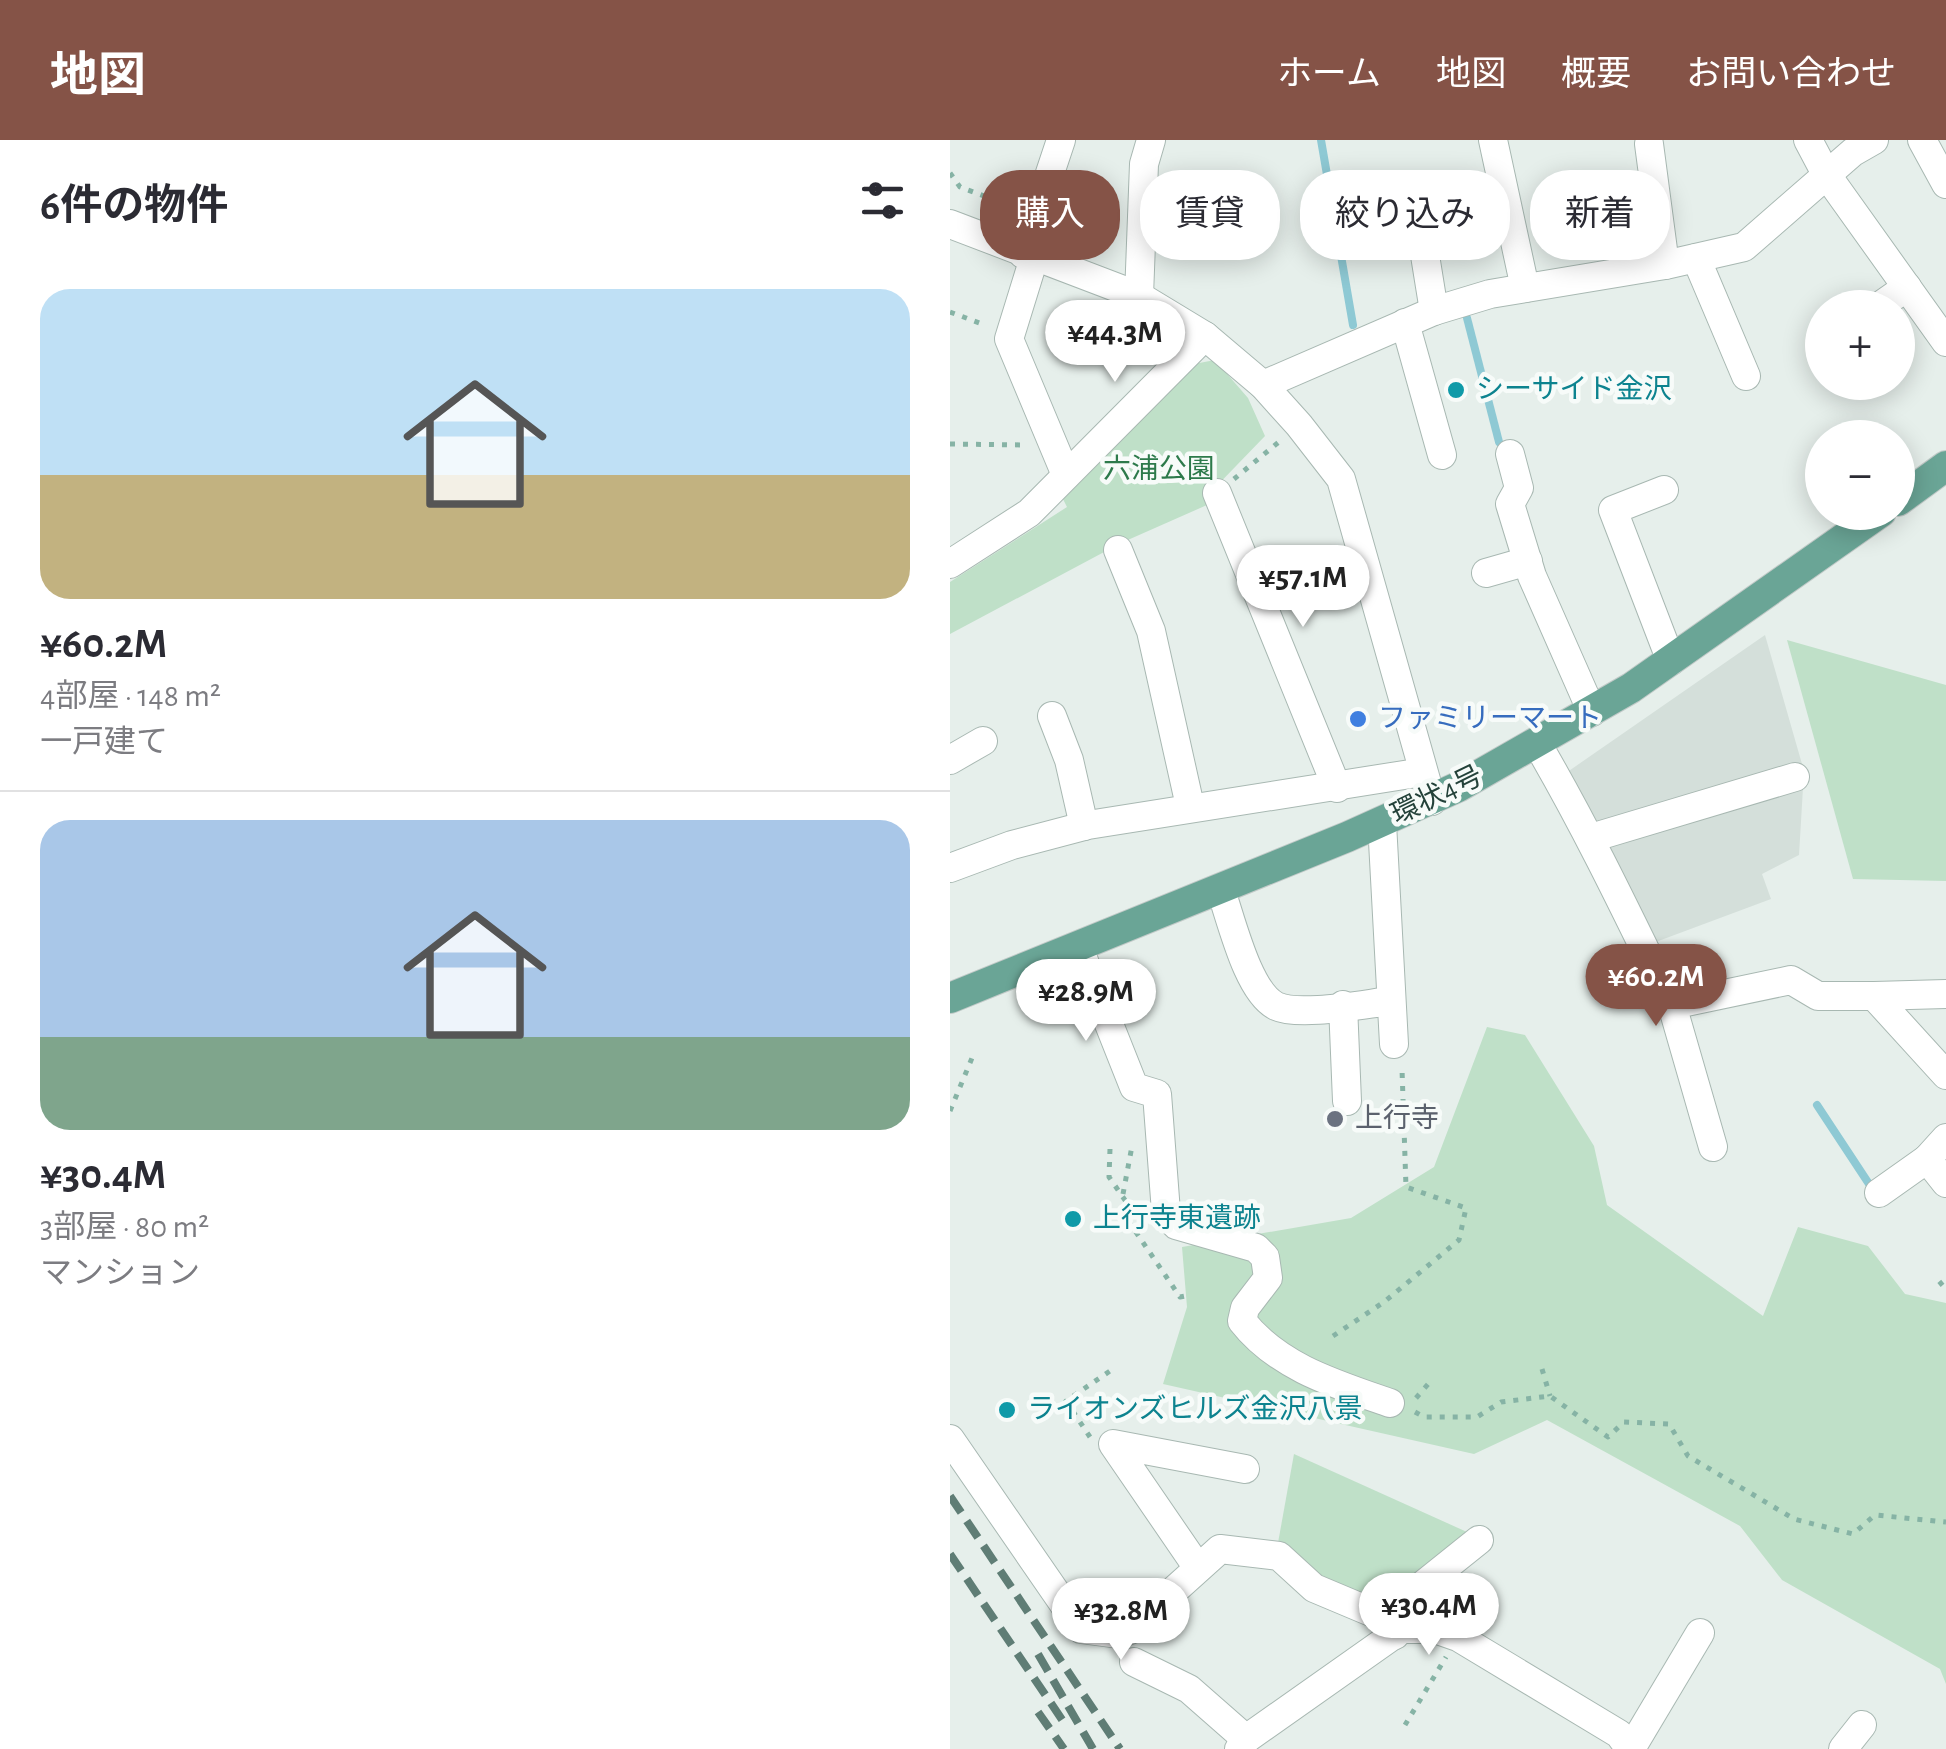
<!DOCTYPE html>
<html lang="ja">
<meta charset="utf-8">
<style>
body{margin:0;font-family:"Alegreya Sans","Noto Sans JP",sans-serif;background:#f7f7f7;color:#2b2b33;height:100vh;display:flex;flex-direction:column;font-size:38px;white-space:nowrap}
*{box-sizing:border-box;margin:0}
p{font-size:32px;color:#7c7c81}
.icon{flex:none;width:55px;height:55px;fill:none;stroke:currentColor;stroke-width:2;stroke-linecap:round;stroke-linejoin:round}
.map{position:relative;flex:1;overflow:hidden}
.side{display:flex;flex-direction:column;background:#fff;width:950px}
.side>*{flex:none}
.guide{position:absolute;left:30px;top:30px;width:815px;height:90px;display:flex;gap:20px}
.buttons{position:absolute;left:855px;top:150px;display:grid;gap:20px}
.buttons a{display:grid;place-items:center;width:110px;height:110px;border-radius:50%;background:#fff;box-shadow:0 5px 25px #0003;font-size:50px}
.price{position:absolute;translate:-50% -85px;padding:0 22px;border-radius:35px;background:#fff;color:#222;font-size:32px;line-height:65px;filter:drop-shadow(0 2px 5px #0008)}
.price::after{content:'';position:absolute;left:50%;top:60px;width:30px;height:22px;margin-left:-15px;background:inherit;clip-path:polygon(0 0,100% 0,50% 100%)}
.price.active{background:#855347;color:#fff}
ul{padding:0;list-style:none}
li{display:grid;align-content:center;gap:20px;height:530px;padding:0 40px}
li+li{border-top:2px solid #e1e1e2}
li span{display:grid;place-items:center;height:310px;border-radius:30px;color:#555}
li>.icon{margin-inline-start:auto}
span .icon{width:180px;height:180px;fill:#fffc;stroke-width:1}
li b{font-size:42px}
h2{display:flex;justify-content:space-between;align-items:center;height:120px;padding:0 40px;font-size:42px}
.tag{padding:0 35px;border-radius:40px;background:#fff;box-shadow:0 5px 25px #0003;font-size:35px;line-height:90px}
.tag.active{background:#855347;color:#fff}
header{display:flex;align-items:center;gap:60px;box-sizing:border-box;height:140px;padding:0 50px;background:#855347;color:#fff}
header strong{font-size:48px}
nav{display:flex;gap:55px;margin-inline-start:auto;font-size:35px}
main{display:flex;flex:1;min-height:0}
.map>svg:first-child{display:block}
</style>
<header>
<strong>地図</strong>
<nav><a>ホーム</a><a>地図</a><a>概要</a><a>お問い合わせ</a></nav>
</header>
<main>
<section class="side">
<h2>6件の物件<svg class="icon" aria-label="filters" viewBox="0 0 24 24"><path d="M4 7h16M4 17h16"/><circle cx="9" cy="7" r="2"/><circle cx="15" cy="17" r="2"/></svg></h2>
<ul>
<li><span style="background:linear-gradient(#bfe0f5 60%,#c2b280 0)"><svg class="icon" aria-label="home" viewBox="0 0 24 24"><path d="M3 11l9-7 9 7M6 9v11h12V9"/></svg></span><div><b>¥60.2M</b><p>4部屋 · 148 m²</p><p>一戸建て</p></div></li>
<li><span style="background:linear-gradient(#a9c7e8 70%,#7fa58c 0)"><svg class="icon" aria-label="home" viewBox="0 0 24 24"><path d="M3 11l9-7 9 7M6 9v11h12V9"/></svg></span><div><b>¥30.4M</b><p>3部屋 · 80 m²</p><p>マンション</p></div></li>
</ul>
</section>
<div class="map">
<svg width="996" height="1609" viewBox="0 0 996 1609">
<rect width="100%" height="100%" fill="#e6efeb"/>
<polygon fill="#d4dfda" points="815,495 854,631 849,715 812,734 821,759 703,803 613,635"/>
<g fill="#bfe0c8">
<polygon points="265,220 298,258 315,296 257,356 257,365 171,403 0,494 0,442 117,367 111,355 244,224"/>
<polygon points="837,500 996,545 996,741 903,739"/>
<polygon points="537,887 575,895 644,1006 657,1065 813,1176 848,1087 918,1106 955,1154 996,1163 996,1544 990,1529 832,1440 790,1386 597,1280 524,1314 213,1244 237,1167 232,1107 401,1078 484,1027"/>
<polygon points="344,1314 517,1392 430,1462 368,1439 328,1403"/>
</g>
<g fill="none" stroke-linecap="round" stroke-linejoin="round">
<g stroke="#8ec9d4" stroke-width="8">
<polyline points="371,0 403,185"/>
<polyline points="517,178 549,302"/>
<polyline points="867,965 923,1050"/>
</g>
<defs>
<g id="minor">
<polyline points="543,0 575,148"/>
<polyline points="858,0 876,34 996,202"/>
<polyline points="972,0 996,44"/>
<polyline points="699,4 715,125"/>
<polyline points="447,72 468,72 484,171"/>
<polyline points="0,84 189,156 255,196 313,245 349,285 391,339 482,661"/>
<polyline points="73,114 111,0"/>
<polyline points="84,118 59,199 116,335"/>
<polyline points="746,118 796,236"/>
<polyline points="189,156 194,24 201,0"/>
<polyline points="927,168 957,147"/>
<polyline points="455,183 492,315"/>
<polyline points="313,245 484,171 540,154 715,125 794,107 903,12 924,0"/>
<polyline points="560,314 569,348 560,364 582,436 642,572"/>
<polyline points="714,350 663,370 721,521"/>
<polyline points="267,353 387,648"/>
<polyline points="168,410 201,491 240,666"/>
<polyline points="0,424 79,373 255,196"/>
<polyline points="536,433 578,421"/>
<polyline points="102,576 119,620 134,686"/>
<path d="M588,605C637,689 679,777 722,865L841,840L868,856H924L996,935"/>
<polyline points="0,620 33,601"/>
<polyline points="432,683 444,904"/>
<polyline points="641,698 845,637"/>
<polyline points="0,728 62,705 138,685 473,632"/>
<path d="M270,748C281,778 297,851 326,866C349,877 414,864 441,861"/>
<path d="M128,806L184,947L207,954L216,1072L226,1085L306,1108L315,1117L318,1138L295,1168L292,1181C328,1227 385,1244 440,1263"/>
<polyline points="924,856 996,854"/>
<polyline points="393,865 397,961"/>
<polyline points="722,865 763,1007"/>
<polyline points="996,998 977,1019 996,1043"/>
<polyline points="929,1053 977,1019"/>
<polyline points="0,1299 131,1489 169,1494 180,1490 270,1409 329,1416 364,1448 433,1477 445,1495"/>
<polyline points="248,1428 163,1304 295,1329"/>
<polyline points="433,1477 529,1400"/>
<polyline points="184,1522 239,1549 296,1599"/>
<polyline points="682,1607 750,1493"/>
<polyline points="289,1609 296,1599 452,1489 485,1489 508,1497 669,1594 680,1609"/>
<polyline points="893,1609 912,1585"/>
</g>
<g id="major">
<polyline points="948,361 996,326"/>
<polyline points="0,858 397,697 508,647 681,548 931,372"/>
</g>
</defs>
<use href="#minor" stroke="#a8b8b2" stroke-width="30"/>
<use href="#major" stroke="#c2cac8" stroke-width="32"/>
<g stroke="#86b3a5" stroke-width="5" stroke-dasharray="5 8" stroke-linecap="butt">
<polyline points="0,33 10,47 64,67"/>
<polyline points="0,172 35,185"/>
<polyline points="0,304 77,305"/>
<polyline points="284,339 330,301"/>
<polyline points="0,971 22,918"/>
<polyline points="160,1009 159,1037 177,1063 177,1079 230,1157 240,1155"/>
<polyline points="173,1054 182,1006"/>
<polyline points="989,1145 996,1139"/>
<polyline points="383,1196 434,1162 509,1100 516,1068 456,1047 452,929"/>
<polyline points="592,1229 600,1256"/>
<polyline points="466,1258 480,1242"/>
<polyline points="465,1272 474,1277 527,1277 551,1262 600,1256 658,1297 674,1282 719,1284 738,1316 844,1379 903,1394 925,1375 996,1382"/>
<polyline points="140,1297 116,1261 160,1231"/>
<polyline points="455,1585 496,1517"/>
</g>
<use href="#minor" stroke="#fff" stroke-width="28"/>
<use href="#major" stroke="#6aa596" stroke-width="30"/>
<g stroke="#5f7d75" stroke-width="8" stroke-dasharray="20 10" stroke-linecap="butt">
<polyline points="0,1356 170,1609"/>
<polyline points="0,1414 115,1584"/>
<polyline points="88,1514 143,1609"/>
<polyline points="88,1572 114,1609"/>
</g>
</g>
<g fill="#0f9aa8" stroke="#f7fbf9" stroke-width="4">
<circle cx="506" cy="250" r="10"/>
<circle cx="123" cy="1079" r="10"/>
<circle cx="57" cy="1270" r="10"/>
</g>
<circle fill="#3f7fe0" stroke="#f7fbf9" stroke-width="4" cx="408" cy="579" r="10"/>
<circle fill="#6b7280" stroke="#f7fbf9" stroke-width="4" cx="385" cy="979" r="10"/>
<g text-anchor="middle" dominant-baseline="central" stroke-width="9" stroke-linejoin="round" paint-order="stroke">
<g font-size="28" fill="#0d838f" stroke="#f7fbf9" text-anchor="start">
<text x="526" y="250">シーサイド金沢</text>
<text x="143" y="1079">上行寺東遺跡</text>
<text x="77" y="1270">ライオンズヒルズ金沢八景</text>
</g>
<g font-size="28" fill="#2d7a4b" stroke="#f7fbf9">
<text x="209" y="330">六浦公園</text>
</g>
<g font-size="28" fill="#366cbe" stroke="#f7fbf9" text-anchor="start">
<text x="428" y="579">ファミリーマート</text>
</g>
<g font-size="28" fill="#24423a" stroke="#f7fbf9">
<text transform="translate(487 656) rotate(-26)">環状4号</text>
</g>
<g font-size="28" fill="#5b616d" stroke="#f7fbf9" text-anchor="start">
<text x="405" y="979">上行寺</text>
</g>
</g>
</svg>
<div class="buttons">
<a>+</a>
<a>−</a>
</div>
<b class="price" style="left:165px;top:245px">¥44.3M</b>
<b class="price" style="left:353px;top:490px">¥57.1M</b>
<b class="price active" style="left:706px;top:889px">¥60.2M</b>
<b class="price" style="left:136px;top:904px">¥28.9M</b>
<b class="price" style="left:479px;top:1518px">¥30.4M</b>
<b class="price" style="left:171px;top:1523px">¥32.8M</b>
<div class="guide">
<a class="tag active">購入</a>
<a class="tag">賃貸</a>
<a class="tag">絞り込み</a>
<a class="tag">新着</a>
</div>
</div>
</main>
